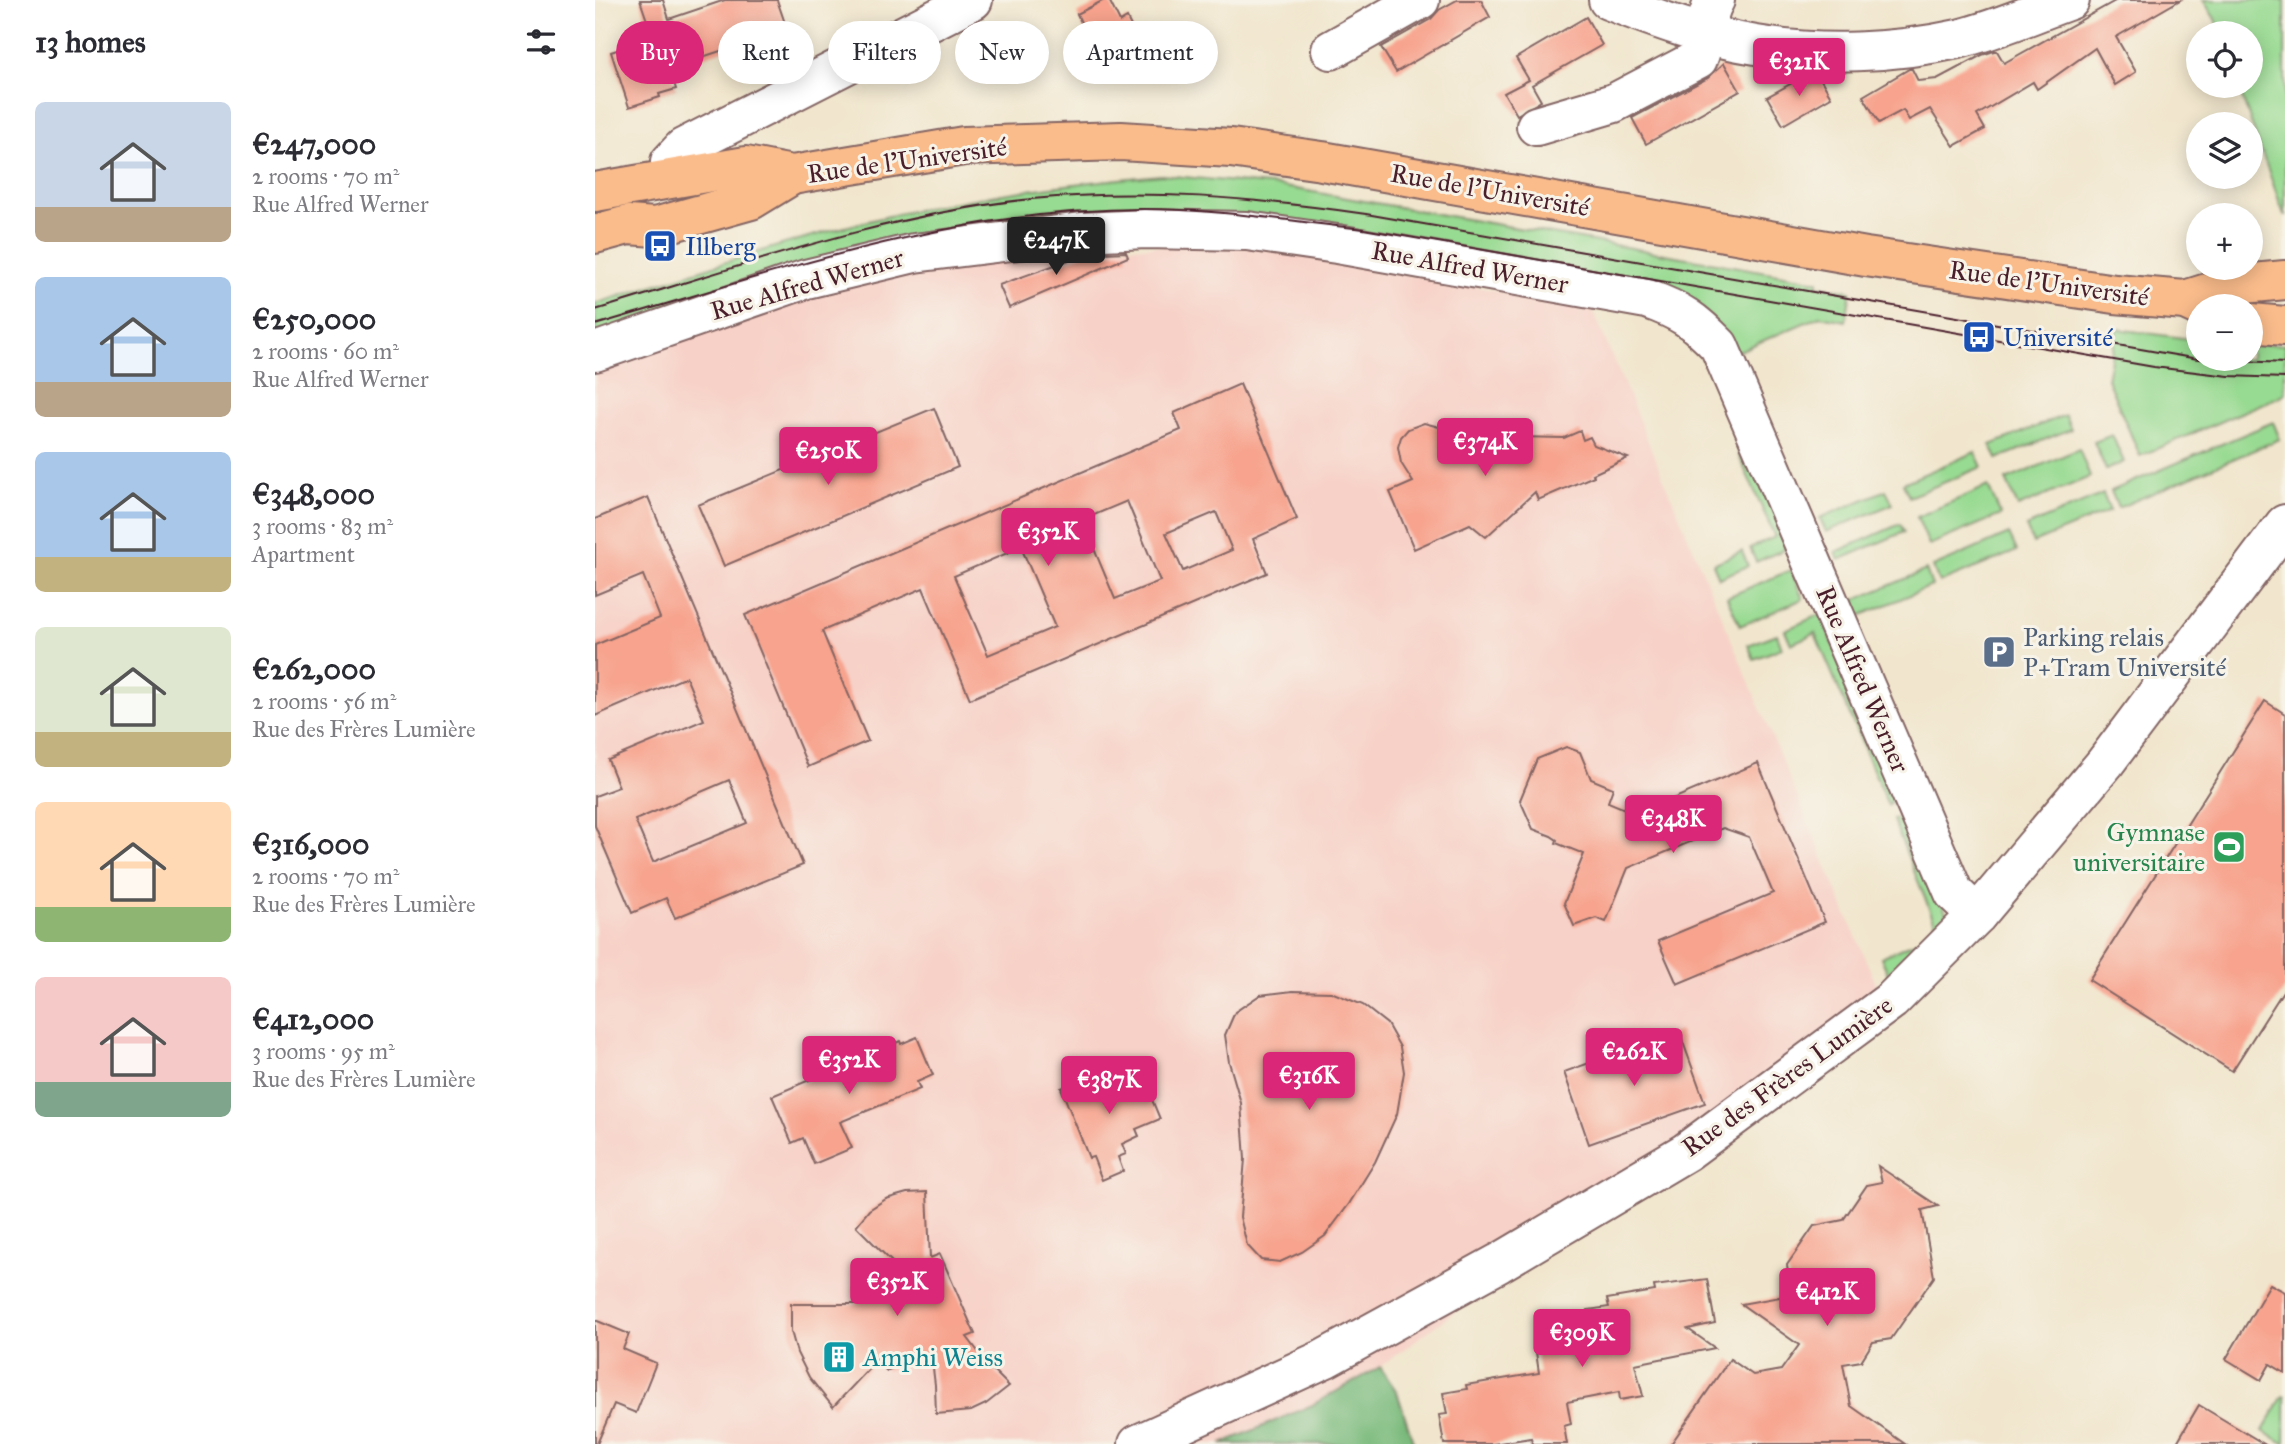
<!DOCTYPE html>
<meta charset="utf-8">
<style>
body{margin:0;font-family:"IM FELL Great Primer",serif;background:#f2f2f3;color:#2b2b33;height:100vh;display:flex;flex-direction:column;font-size:26px;white-space:nowrap}
*{box-sizing:border-box;margin:0}
p{font-size:23px;color:#7c7c81}
.icon{flex:none;width:38px;height:38px;fill:none;stroke:currentColor;stroke-width:2;stroke-linecap:round;stroke-linejoin:round}
.map{position:relative;flex:1;overflow:hidden}
.details{display:flex;flex-direction:column;background:#fff;width:595px}
.details>*{flex:none}
.guide{position:absolute;left:21px;top:21px;width:665px;height:63px;display:flex;gap:14px}
.tools{position:absolute;left:1591px;top:21px;display:grid;gap:14px}
.tools a{display:grid;place-items:center;width:77px;height:77px;border-radius:50%;background:#fff;box-shadow:0 4px 18px #0003;font-size:35px}
.price{position:absolute;translate:-50% -60px;padding:0 16px;border-radius:7px;background:#db2777;color:#fff;font-size:23px;line-height:46px;filter:drop-shadow(0 2px 4px #0008)}
.price::after{content:'';position:absolute;left:50%;top:42px;width:21px;height:16px;margin-left:-10px;background:inherit;clip-path:polygon(0 0,100% 0,50% 100%)}
.price.current{background:#222;color:#fff}
ul{padding:0;list-style:none}
li{display:flex;align-items:center;gap:21px;height:175px;padding:0 35px}
li span{display:grid;place-items:center;flex:none;width:196px;height:140px;border-radius:10px;color:#555}
li>.icon{margin-inline-start:auto}
span .icon{width:84px;height:84px;fill:#fffc;stroke-width:1}
li b{font-size:30px}
h2{display:flex;justify-content:space-between;align-items:center;height:84px;padding:0 35px;font-size:30px}
.pill{padding:0 24px;border-radius:32px;background:#fff;box-shadow:0 4px 18px #0003;font-size:24px;line-height:63px}
.pill.current{background:#db2777;color:#fff}
main{display:flex;flex:1;min-height:0}
.map>svg:first-child{display:block}
</style>
<main>
<section class="details">
<h2>13 homes<svg class="icon" aria-label="filters" viewBox="0 0 24 24"><path d="M4 7h16M4 17h16"/><circle cx="9" cy="7" r="2"/><circle cx="15" cy="17" r="2"/></svg></h2>
<ul>
<li><span style="background:linear-gradient(#c9d6e8 75%,#b9a48a 0)"><svg class="icon" aria-label="home" viewBox="0 0 24 24"><path d="M3 11l9-7 9 7M6 9v11h12V9"/></svg></span><div><b>€247,000</b><p>2 rooms · 70 m²</p><p>Rue Alfred Werner</p></div></li>
<li><span style="background:linear-gradient(#a9c7e8 75%,#b9a48a 0)"><svg class="icon" aria-label="home" viewBox="0 0 24 24"><path d="M3 11l9-7 9 7M6 9v11h12V9"/></svg></span><div><b>€250,000</b><p>2 rooms · 60 m²</p><p>Rue Alfred Werner</p></div></li>
<li><span style="background:linear-gradient(#a9c7e8 75%,#c2b280 0)"><svg class="icon" aria-label="home" viewBox="0 0 24 24"><path d="M3 11l9-7 9 7M6 9v11h12V9"/></svg></span><div><b>€348,000</b><p>3 rooms · 83 m²</p><p>Apartment</p></div></li>
<li><span style="background:linear-gradient(#dfe7d0 75%,#c2b280 0)"><svg class="icon" aria-label="home" viewBox="0 0 24 24"><path d="M3 11l9-7 9 7M6 9v11h12V9"/></svg></span><div><b>€262,000</b><p>2 rooms · 56 m²</p><p>Rue des Frères Lumière</p></div></li>
<li><span style="background:linear-gradient(#ffd9b3 75%,#8fb573 0)"><svg class="icon" aria-label="home" viewBox="0 0 24 24"><path d="M3 11l9-7 9 7M6 9v11h12V9"/></svg></span><div><b>€316,000</b><p>2 rooms · 70 m²</p><p>Rue des Frères Lumière</p></div></li>
<li><span style="background:linear-gradient(#f6c9c9 75%,#7fa58c 0)"><svg class="icon" aria-label="home" viewBox="0 0 24 24"><path d="M3 11l9-7 9 7M6 9v11h12V9"/></svg></span><div><b>€412,000</b><p>3 rooms · 95 m²</p><p>Rue des Frères Lumière</p></div></li>
</ul>
</section>
<div class="map">
<svg width="1690" height="1444" viewBox="0 0 1690 1444">
<rect width="100%" height="100%" fill="#f7f3e8"/>
<filter id="ink" filterUnits="userSpaceOnUse"><feTurbulence type="fractalNoise" baseFrequency=".0143" numOctaves="2"/><feDisplacementMap in="SourceGraphic" scale="14" xChannelSelector="R" yChannelSelector="G"/><feConvolveMatrix kernelMatrix="1 2 1 2 8 2 1 2 1" color-interpolation-filters="sRGB"/></filter>
<filter id="wash" filterUnits="userSpaceOnUse"><feTurbulence type="fractalNoise" baseFrequency=".00686" numOctaves="4" result="noise"/><feDisplacementMap in="SourceGraphic" scale="28" xChannelSelector="R" yChannelSelector="G"/><feGaussianBlur stdDeviation="1.57" result="paint"/><feColorMatrix in="noise" values="0 0 0 0 0 0 0 0 0 0 0 0 0 0 0 0 0 1.4 0 .05"/><feComposite in="paint" operator="in"/></filter>
<g filter="url(#wash)">
<rect width="100%" height="100%" fill="#f1e6cd"/>
<polygon fill="#f7d1c7" points="659,246 997,308 1281,984 1273,1005 785,1367 715,1406 626,1444 0,1444 0,367 263,281 477,247"/>
<g fill="#97da91" stroke="#707c5e" stroke-width="2">
<polygon points="1608,0 1690,0 1690,217 1643,86 1656,86 1656,33 1625,33 1620,19"/>
<path d="M567,175L684,186L1223,281V286L1256,291L1251,321L1225,316L1142,352L1117,319L520,222L0,343V304C108,270 215,232 326,209C405,192 487,182 567,175Z"/>
<polygon points="1522,329 1603,340 1603,359 1656,359 1656,345 1690,344 1690,394 1545,456 1512,379"/>
<polygon points="1470,415 1476,429 1402,459 1396,445"/>
<polygon points="1678,422 1685,439 1523,508 1516,491"/>
<polygon points="1517,435 1529,462 1511,470 1499,442"/>
<polygon points="1484,449 1495,477 1423,507 1411,480"/>
<polygon points="1150,452 1197,546 1161,562 1155,548 1180,537 1143,454"/>
<polygon points="1380,452 1387,467 1314,497 1308,483"/>
<polygon points="1393,486 1406,515 1334,545 1322,517"/>
<polygon points="1291,490 1298,504 1231,532 1225,518"/>
<polygon points="1508,494 1515,511 1438,543 1431,527"/>
<polygon points="1305,524 1309,532 1244,560 1241,552"/>
<polygon points="1414,534 1422,551 1344,583 1338,567"/>
<polygon points="1147,551 1153,566 1124,578 1118,564"/>
<polygon points="1196,570 1208,599 1145,626 1132,597"/>
<polygon points="1331,570 1337,586 1257,619 1250,604"/>
<polygon points="1226,614 1301,797 1293,805 1220,633 1196,644 1190,630"/>
<polygon points="1182,634 1187,648 1159,659 1153,645"/>
<polygon points="1305,818 1311,820 1316,826 1356,925 1299,989 1286,957 1344,932 1298,820"/>
<polygon points="1688,1396 1690,1397 1690,1444 1668,1431"/>
</g>
<polygon fill="#79ba7b" stroke="#626c53" stroke-width="2" points="785,1367 802,1392 819,1444 626,1444 715,1406"/>
<g id="blocks">
<g fill="#f7a38d" fill-rule="evenodd">
<polygon points="45,0 68,0 74,19 130,0 182,0 192,29 74,68 81,89 64,94 65,97 34,107 16,52 58,38"/>
<polygon points="509,0 514,0 525,22 532,18 545,45 521,57 518,51 503,58 482,14"/>
<polygon points="862,0 886,0 895,17 801,72 786,47 836,19 844,10"/>
<polygon points="1522,0 1585,0 1521,37 1541,72 1520,85 1500,48 1442,89 1438,82 1382,115 1390,129 1359,146 1335,109 1314,120 1308,110 1284,123 1268,96 1314,69 1317,69 1323,81 1342,79 1387,55 1399,51 1402,51 1409,63"/>
<polygon points="991,17 1007,45 937,85 946,101 922,115 909,93 934,80 921,58"/>
<polygon points="1129,63 1145,91 1051,144 1037,118 1113,78"/>
<polygon points="1215,73 1222,73 1236,97 1188,125 1172,97"/>
<polygon points="531,252 533,257 414,308 404,285 491,254"/>
<path d="M645,384L702,519L658,539L672,573L375,699L328,588L227,631L273,741L213,767L150,615L586,430L579,413ZM532,501L565,581L520,599L487,520ZM621,512L637,550L588,571L571,533ZM426,547L460,627L393,655L359,576Z"/>
<polygon points="339,408 363,467 129,566 103,505"/>
<polygon points="829,423 844,427 869,448 917,437 969,438 985,431 988,440 995,437 999,445 1033,458 998,474 999,476 943,500 940,492 891,537 875,524 819,549 795,492 818,482 806,463 803,447 806,437 813,429"/>
<path d="M53,497L208,865L80,918L71,898L37,913L0,826V796L24,787L13,760L109,720L91,677L0,716V645L65,618L48,575L0,595V519ZM134,780L152,823L58,862L40,820Z"/>
<polygon points="1670,701 1690,714 1690,988 1637,1071 1494,980"/>
<polygon points="971,747 985,752 996,779 1018,788 1013,802 1042,814 1163,763 1230,922 1082,984 1063,941 1178,893 1154,837 1128,828 1033,868 1011,922 1001,918 979,926 969,903 989,854 961,843 962,840 956,836 938,829 925,800 942,759"/>
<polygon points="698,991 736,992 768,1005 792,1024 805,1047 809,1072 802,1114 780,1162 754,1204 730,1236 707,1252 685,1262 666,1260 652,1245 645,1217 650,1159 646,1103 634,1062 630,1035 640,1012 665,995"/>
<polygon points="1084,1031 1110,1103 994,1144 969,1072"/>
<polygon points="322,1037 338,1075 322,1082 325,1089 245,1122 257,1148 219,1164 208,1138 197,1143 177,1096 305,1041 306,1044"/>
<polygon points="515,1069 521,1083 546,1073 565,1119 541,1129 544,1136 527,1144 531,1154 523,1157 528,1171 507,1180 498,1157 494,1158 466,1088"/>
<polygon points="1283,1166 1343,1206 1327,1210 1339,1277 1296,1339 1278,1342 1266,1361 1248,1364 1256,1406 1310,1444 1076,1444 1135,1359 1158,1375 1186,1370 1204,1345 1146,1304 1196,1295 1192,1265 1219,1226 1248,1220 1272,1185 1287,1182"/>
<polygon points="332,1192 335,1258 345,1254 380,1334 372,1337 395,1367 414,1386 391,1404 376,1411 341,1414 340,1385 336,1352 291,1371 285,1357 238,1407 214,1377 202,1353 196,1331 196,1304 263,1304 258,1289 305,1270 261,1226 274,1210 291,1199 312,1193"/>
<polygon points="1112,1279 1120,1323 1093,1329 1120,1348 1040,1364 1048,1396 1025,1400 1024,1392 972,1402 976,1424 969,1426 972,1444 937,1444 936,1438 898,1444 849,1444 844,1415 852,1414 848,1393 872,1389 871,1385 944,1373 941,1352 993,1344 992,1337 998,1336 993,1310 1014,1307 1012,1299 1060,1291 1059,1286"/>
<polygon points="1675,1284 1690,1292 1690,1373 1675,1364 1666,1380 1631,1359"/>
<polygon points="0,1320 34,1334 28,1349 61,1363 41,1413 19,1404 2,1444 0,1444"/>
<polygon points="1604,1405 1669,1444 1581,1444"/>
</g>
</g>
</g>
<g filter="url(#ink)">
<use href="#blocks" fill-opacity="0" stroke="#846564" stroke-width="2"/>
<g fill="none" stroke-linecap="round" stroke-linejoin="round">
<defs>
<g id="minor">
<path d="M1013,0C1061,19 1110,37 1161,45C1226,56 1299,53 1363,39C1401,30 1438,13 1475,0"/>
<polyline points="736,50 825,0"/>
<path d="M941,126L1019,103L1103,59C1112,39 1109,18 1120,0"/>
<polyline points="76,178 75,162 88,148 378,0"/>
<path d="M0,352L211,279L319,253L487,232L551,229L652,231L742,244L1052,299C1086,311 1099,320 1124,346L1359,893L1382,915"/>
<polyline points="543,1444 729,1359 904,1263 1091,1152 1297,1000 1382,915 1510,763 1690,524"/>
</g>
<g id="major">
<polyline points="0,192 151,166 197,175 369,146 526,141 636,148 727,161 1271,257 1520,294 1590,300 1603,306"/>
<polyline points="0,234 33,225 60,227 156,200 197,175"/>
<polyline points="1590,300 1638,285 1690,280"/>
<polyline points="1656,323 1690,326"/>
</g>
</defs>
<use href="#minor" stroke="#846564" stroke-width="42"/>
<use href="#major" stroke="#846564" stroke-width="42"/>
<use href="#minor" stroke="#fff" stroke-width="38"/>
<use href="#major" stroke="#fabc8b" stroke-width="38"/>
<g stroke="#4a1f2b" stroke-width="2">
<path d="M0,310C142,268 289,214 437,199C552,188 657,198 771,214L1603,359"/>
<path d="M0,325C179,273 358,209 547,209C623,209 693,221 768,229L1559,367L1634,376L1690,378"/>
<polyline points="1604,359 1690,363"/>
</g>
</g>
</g>
<defs>
<symbol id="bus-square" viewBox="-11 -11 22 22"><rect x="-9" y="-9" width="18" height="18" rx="4" fill="#1a4fb4" stroke="#f7f3e8"/><path d="M-5-6H5V4H4V6H2V4H-2V6H-4V4H-5ZM-3.5-4V0h7V-4ZM-3.5 1.2v1.5H-2V1.2ZM2 1.2v1.5H3.5V1.2Z" fill="#fff"/></symbol>
<symbol id="parking-square" viewBox="-11 -11 22 22"><rect x="-9" y="-9" width="18" height="18" rx="4" fill="#5c6f8a" stroke="#f7f3e8"/><path d="M-3.5-5.5H1a3.5 3.5 0 0 1 0 7H-1V5.5H-3.5ZM-1-3.4V-.6H.8a1.4 1.4 0 0 0 0-2.8Z" fill="#fff"/></symbol>
<symbol id="stadium-square" viewBox="-11 -11 22 22"><rect x="-9" y="-9" width="18" height="18" rx="4" fill="#2e9e5b" stroke="#f7f3e8"/><path d="M0-5a6.5 5 0 1 0 0 10a6.5 5 0 1 0 0-10ZM-3.5-1.8h7v3.6h-7Z" fill="#fff"/></symbol>
<symbol id="building-square" viewBox="-11 -11 22 22"><rect x="-9" y="-9" width="18" height="18" rx="4" fill="#0f9aa8" stroke="#f7f3e8"/><path d="M-4-6H4V6H1V3H-1V6H-4ZM-2.5-4.3h1.7v1.8h-1.7ZM.8-4.3h1.7v1.8H.8ZM-2.5-1h1.7V.8h-1.7ZM.8-1h1.7V.8H.8Z" fill="#fff"/></symbol>
</defs>
<g fill-rule="evenodd">
<use href="#bus-square" x="46" y="227" width="38" height="38"/>
<use href="#bus-square" x="1365" y="318" width="38" height="38"/>
<use href="#parking-square" x="1385" y="633" width="38" height="38"/>
<use href="#stadium-square" x="1615" y="828" width="38" height="38"/>
<use href="#building-square" x="225" y="1338" width="38" height="38"/>
</g>
<g text-anchor="middle" dominant-baseline="central" stroke-width="6" stroke-linejoin="round" paint-order="stroke">
<g font-size="26" fill="#4a1f2b" stroke="#f7f3e8">
<text transform="translate(312 160) rotate(-8)">Rue de l'Université</text>
<text transform="translate(895 190) rotate(10)">Rue de l'Université</text>
<text transform="translate(875 267) rotate(10)">Rue Alfred Werner</text>
<text transform="translate(1454 283) rotate(8)">Rue de l'Université</text>
<text transform="translate(212 284) rotate(-16)">Rue Alfred Werner</text>
<text transform="translate(1268 679) rotate(67)">Rue Alfred Werner</text>
<text transform="translate(1192 1076) rotate(-36)">Rue des Frères Lumière</text>
</g>
<g font-size="26" fill="#164399" stroke="#f7f3e8" text-anchor="start">
<text x="90" y="246">Illberg</text>
<text x="1408" y="337">Université</text>
</g>
<g font-size="26" fill="#4e5e75" stroke="#f7f3e8" text-anchor="start">
<text x="1428" y="637">Parking relais<tspan x="1428" dy="30">P+Tram Université</tspan></text>
</g>
<g font-size="26" fill="#27864d" stroke="#f7f3e8" text-anchor="end">
<text x="1610" y="832">Gymnase<tspan x="1610" dy="30">universitaire</tspan></text>
</g>
<g font-size="26" fill="#0d838f" stroke="#f7f3e8" text-anchor="start">
<text x="268" y="1357">Amphi Weiss</text>
</g>
</g>
</svg>
<div class="tools">
<a><svg class="icon" aria-label="locate" viewBox="0 0 24 24"><circle cx="12" cy="12" r="6"/><path d="M12 2v4M12 18v4M2 12h4M18 12h4"/></svg></a>
<a><svg class="icon" aria-label="layers" viewBox="0 0 24 24"><path d="M12 4l9 5-9 5-9-5zM3 14l9 5 9-5"/></svg></a>
<a>+</a>
<a>−</a>
</div>
<b class="price" style="left:1204px;top:98px">€321K</b>
<b class="price current" style="left:461px;top:277px">€247K</b>
<b class="price" style="left:890px;top:478px">€374K</b>
<b class="price" style="left:233px;top:487px">€250K</b>
<b class="price" style="left:453px;top:568px">€352K</b>
<b class="price" style="left:1078px;top:855px">€348K</b>
<b class="price" style="left:1039px;top:1088px">€262K</b>
<b class="price" style="left:254px;top:1096px">€352K</b>
<b class="price" style="left:714px;top:1112px">€316K</b>
<b class="price" style="left:514px;top:1116px">€387K</b>
<b class="price" style="left:302px;top:1318px">€352K</b>
<b class="price" style="left:1232px;top:1328px">€412K</b>
<b class="price" style="left:987px;top:1369px">€309K</b>
<div class="guide">
<a class="pill current">Buy</a>
<a class="pill">Rent</a>
<a class="pill">Filters</a>
<a class="pill">New</a>
<a class="pill">Apartment</a>
</div>
</div>
</main>
